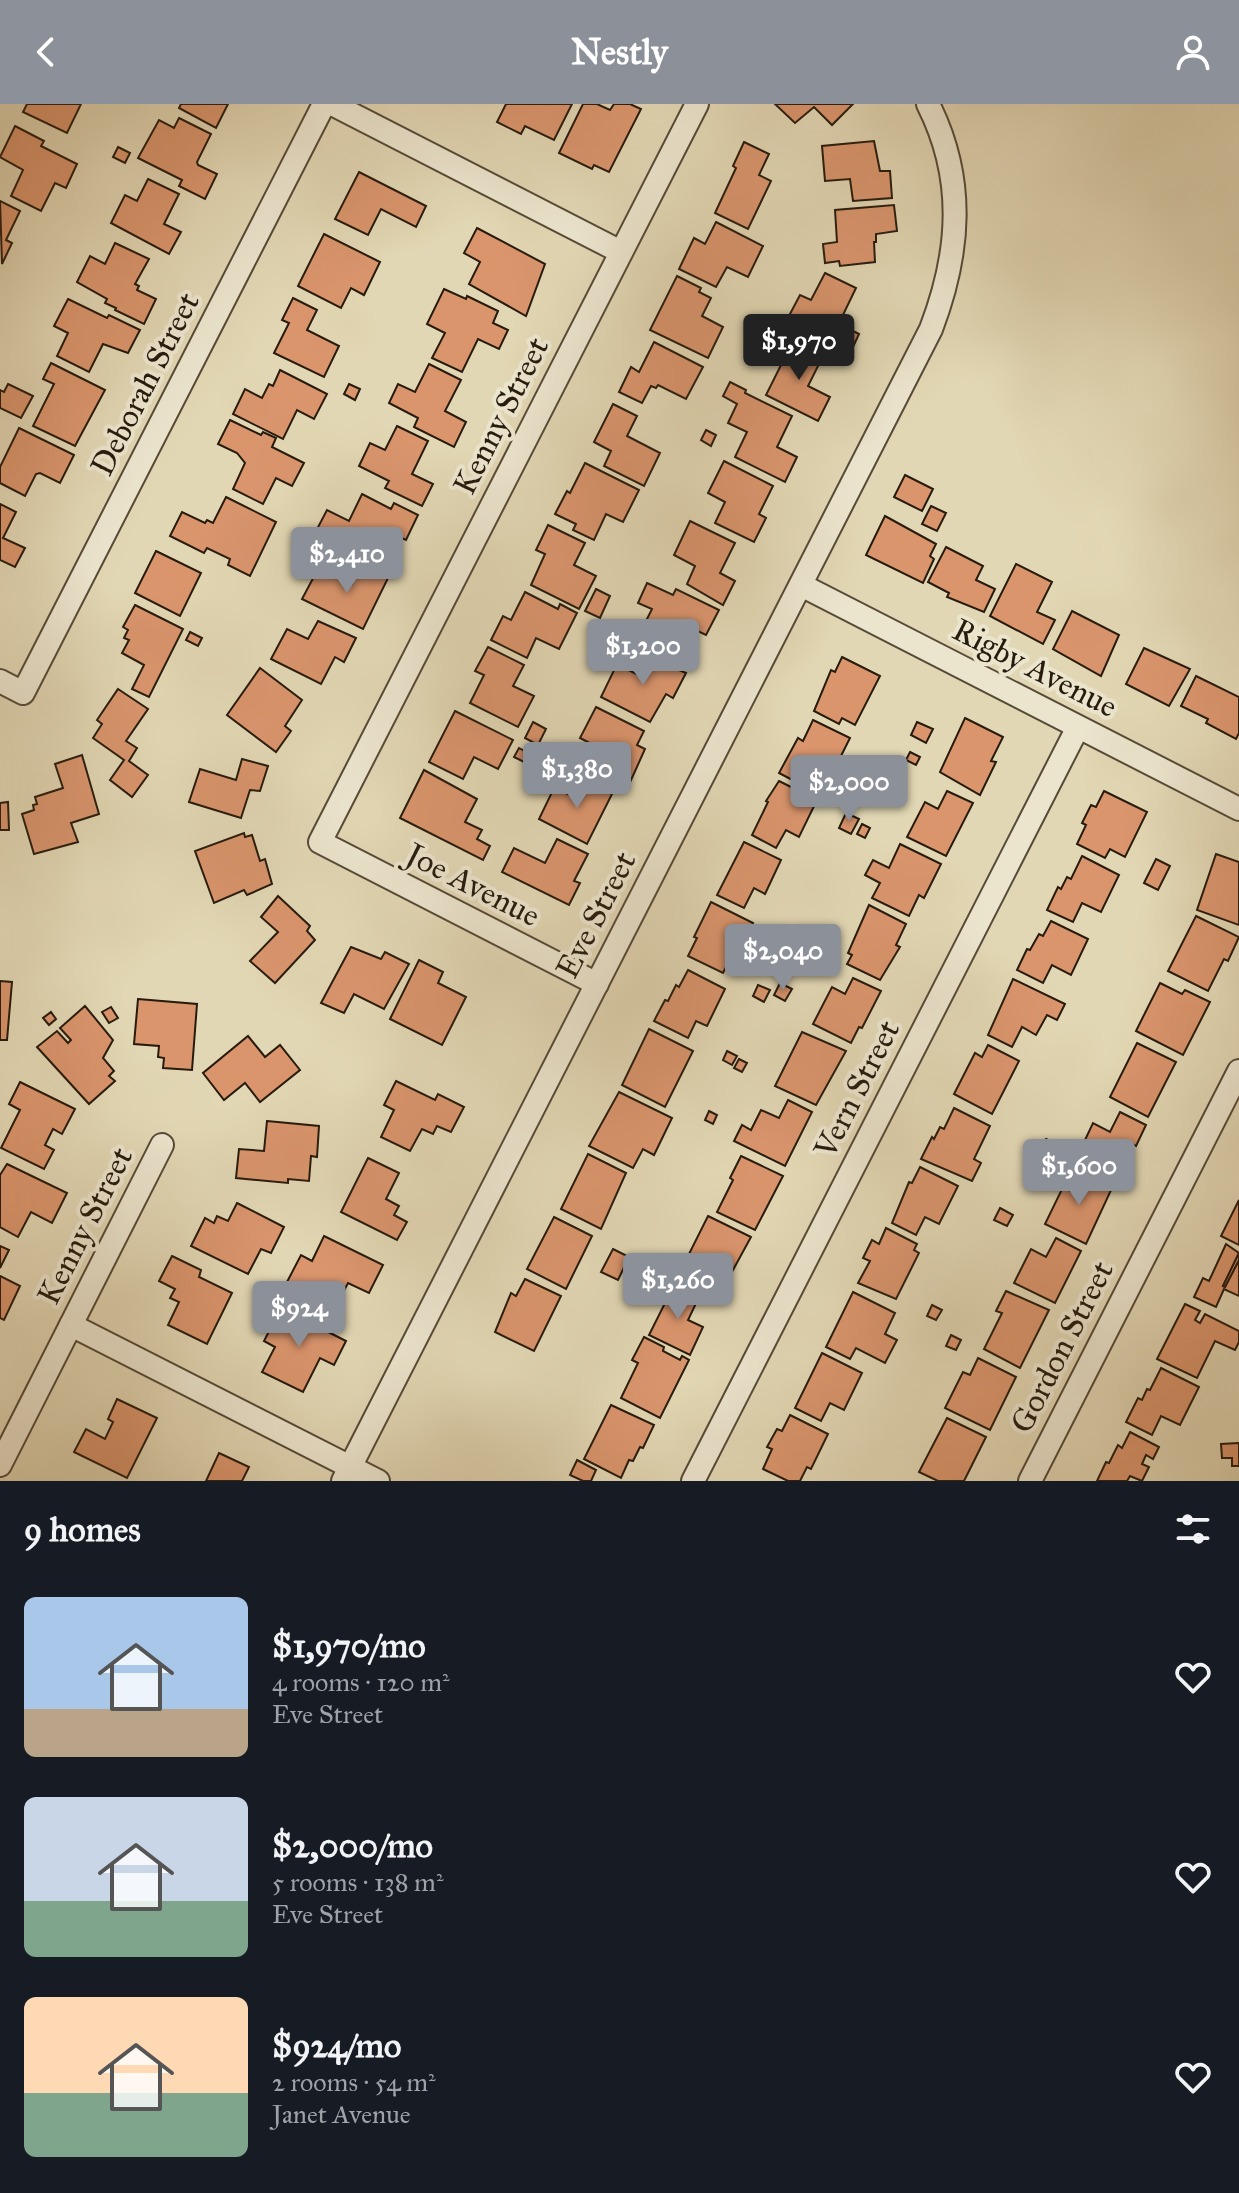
<!DOCTYPE html>
<meta charset="utf-8">
<style>
body{margin:0;font-family:"IM FELL Great Primer",serif;background:#242831;color:#f1f3f6;height:100vh;display:flex;flex-direction:column;font-size:30px;white-space:nowrap}
*{box-sizing:border-box;margin:0}
p{font-size:26px;color:#9ea1a6}
.icon{flex:none;width:44px;height:44px;fill:none;stroke:currentColor;stroke-width:2;stroke-linecap:round;stroke-linejoin:round}
.map{position:relative;height:1377px;overflow:hidden}
.panel{display:flex;flex-direction:column;background:#171b24;flex:1}
.panel>*{flex:none}
.price{position:absolute;translate:-50% -68px;padding:0 18px;border-radius:8px;background:#8c9099;color:#fff;font-size:26px;line-height:52px;filter:drop-shadow(0 2px 4px #0008)}
.price::after{content:'';position:absolute;left:50%;top:48px;width:24px;height:18px;margin-left:-12px;background:inherit;clip-path:polygon(0 0,100% 0,50% 100%)}
.price.on{background:#222;color:#fff}
ul{padding:0;list-style:none}
li{display:flex;align-items:center;gap:24px;height:200px;padding:0 24px}
li span{display:grid;place-items:center;flex:none;width:224px;height:160px;border-radius:12px;color:#555}
li>.icon{margin-inline-start:auto}
span .icon{width:96px;height:96px;fill:#fffc;stroke-width:1}
li b{font-size:34px}
h2{display:flex;justify-content:space-between;align-items:center;height:96px;padding:0 24px;font-size:34px}
header{display:flex;justify-content:space-between;align-items:center;height:104px;padding:0 24px;background:#8c9099;color:#fff;font-size:36px;font-weight:700}
.map>svg:first-child{display:block}
</style>
<header><svg class="icon" aria-label="back" viewBox="0 0 24 24"><path d="M15 5l-7 7 7 7"/></svg>Nestly<svg class="icon" aria-label="person" viewBox="0 0 24 24"><circle cx="12" cy="8" r="4"/><path d="M4 21q1-7 8-7t8 7"/></svg></header>
<div class="map">
<svg width="1239" height="1377" viewBox="0 0 1239 1377">
<rect width="100%" height="100%" fill="#e2d7b4"/>
<filter id="stains"><feTurbulence type="fractalNoise" baseFrequency=".0025" numOctaves="4"/><feColorMatrix values="0 0 0 0 .2 0 0 0 0 .09 0 0 0 0 .02 0 0 0 .5 -.17"/></filter>
<radialGradient id="worn" r=".72"><stop offset=".6" stop-color="#630" stop-opacity="0"/><stop offset="1" stop-color="#630" stop-opacity=".3"/></radialGradient>
<g fill="#da956d" stroke="#271b0e" stroke-width="2">
<polygon points="27,0 81,0 67,29 23,8"/>
<polygon points="181,0 228,0 216,24 179,4"/>
<polygon points="506,0 572,0 554,36 525,22 521,30 497,18"/>
<polygon points="583,0 597,0 610,6 614,0 630,0 641,5 609,68 594,61 592,65 559,49"/>
<polygon points="775,0 853,0 832,21 814,3 795,19"/>
<polygon points="179,14 211,30 197,58 198,61 217,70 205,95 179,82 182,76 138,54 159,16 174,24"/>
<polygon points="15,22 44,37 41,42 77,60 66,84 55,79 41,107 11,92 23,66 0,53"/>
<polygon points="874,37 880,67 890,67 892,94 853,97 850,75 825,77 822,42"/>
<polygon points="744,38 769,50 759,71 771,77 748,125 715,109 736,64 733,62"/>
<polygon points="118,43 130,49 125,59 113,53"/>
<polygon points="359,68 426,102 416,123 381,105 368,131 335,115"/>
<polygon points="148,75 179,90 164,120 181,128 169,150 111,119 125,91 137,97"/>
<polygon points="0,97 20,107 6,136 12,139 2,160"/>
<polygon points="894,101 897,127 876,130 876,138 874,138 875,158 840,162 839,157 825,159 823,140 837,138 835,106"/>
<polygon points="716,118 763,142 748,173 727,163 716,183 679,165 694,134 705,140"/>
<polygon points="477,124 545,160 526,212 469,180 480,158 464,149"/>
<polygon points="324,130 380,158 364,191 351,184 341,204 298,182"/>
<polygon points="115,139 149,155 135,180 139,182 137,186 156,195 144,220 115,206 116,204 105,199 107,195 77,178 90,152 105,160"/>
<polygon points="825,169 856,184 842,213 845,214 841,221 859,230 848,254 824,242 822,245 782,225 800,191 811,196"/>
<polygon points="677,172 701,184 699,188 711,194 702,212 723,223 708,254 650,226"/>
<polygon points="444,185 466,195 467,192 498,207 493,219 508,226 499,245 478,235 462,268 432,254 445,229 427,220"/>
<polygon points="293,194 317,206 307,226 339,242 324,273 274,249 289,219 282,216"/>
<polygon points="68,195 107,214 109,211 140,226 128,249 103,240 89,268 57,252 68,229 54,222"/>
<polygon points="793,237 823,252 808,282 830,293 818,317 766,291"/>
<polygon points="654,238 703,263 686,295 658,281 656,284 651,282 642,299 619,288 631,263 639,268"/>
<polygon points="51,259 105,286 75,342 33,322 54,280 43,275"/>
<polygon points="429,260 461,276 445,307 466,318 454,343 414,323 418,314 389,299 398,280 415,288"/>
<polygon points="280,266 327,290 314,315 297,306 283,335 233,310 245,285 262,294 269,280 273,282"/>
<polygon points="730,278 746,286 745,289 792,312 777,343 797,353 785,378 735,353 747,328 728,319 737,300 723,292"/>
<polygon points="8,280 33,292 21,314 0,304 0,286 4,288"/>
<polygon points="349,280 360,285 355,296 344,290"/>
<polygon points="613,300 637,312 627,332 660,349 644,382 604,362 611,347 594,338"/>
<polygon points="230,316 261,331 263,328 276,334 272,343 304,359 292,382 276,374 263,400 233,385 245,359 237,349 218,340"/>
<polygon points="397,322 428,337 412,370 433,380 422,402 385,384 389,377 359,362 370,339 385,346"/>
<polygon points="19,324 74,351 60,379 40,369 36,370 25,392 0,379 0,363"/>
<polygon points="706,326 716,331 711,342 701,336"/>
<polygon points="724,357 773,382 759,410 766,414 754,438 715,419 725,398 708,389"/>
<polygon points="585,359 639,386 623,418 606,410 594,436 573,426 576,420 555,410 567,387 570,389"/>
<polygon points="905,371 933,385 922,407 894,393"/>
<polygon points="362,390 391,405 394,399 418,411 406,436 384,426 370,454 316,427 327,406 349,417"/>
<polygon points="226,393 276,418 250,472 228,461 230,455 207,444 204,449 170,432 182,408 205,419 207,416 213,419"/>
<polygon points="0,400 16,408 3,434 25,444 15,463 0,456"/>
<polygon points="931,402 946,409 937,427 922,420"/>
<polygon points="885,412 936,440 930,452 934,455 923,479 866,451"/>
<polygon points="690,417 735,439 720,469 735,477 723,501 687,480 695,462 674,451"/>
<polygon points="548,421 585,439 574,461 596,472 579,505 531,481 545,450 536,446"/>
<polygon points="946,443 983,462 976,476 995,485 984,508 947,493 949,489 928,478"/>
<polygon points="156,447 201,469 180,512 135,489"/>
<polygon points="1016,460 1052,478 1037,508 1055,516 1043,540 990,512"/>
<polygon points="361,461 388,474 363,525 302,495 319,463 352,480"/>
<polygon points="647,479 673,491 676,485 719,506 706,531 685,521 670,551 637,535 652,505 638,499"/>
<polygon points="596,485 610,492 600,514 585,507"/>
<polygon points="525,488 558,505 560,500 577,509 559,545 536,534 527,554 491,536 503,512 511,516"/>
<polygon points="135,501 183,525 149,593 132,585 144,561 122,549 129,536 124,534 128,526 123,523"/>
<polygon points="1072,507 1119,531 1101,572 1053,545"/>
<polygon points="318,517 356,534 344,558 335,553 321,580 271,555 287,525 308,535"/>
<polygon points="190,528 202,534 198,542 186,536"/>
<polygon points="488,543 524,561 513,582 534,592 518,623 470,599 484,571 475,567"/>
<polygon points="1144,544 1190,565 1169,602 1126,580"/>
<polygon points="647,552 686,569 673,594 666,590 650,618 601,593 617,560 638,571"/>
<polygon points="842,553 880,572 855,621 842,614 839,620 814,607 831,566 835,568"/>
<polygon points="260,564 302,596 285,622 291,627 276,648 227,611"/>
<polygon points="1196,572 1239,593 1239,629 1236,635 1206,619 1208,615 1181,602"/>
<polygon points="118,585 148,605 126,637 137,644 129,657 148,671 132,693 110,676 124,656 93,634 102,620 97,616"/>
<polygon points="596,603 644,627 637,641 645,645 627,685 603,673 613,651 580,634"/>
<polygon points="455,607 513,636 498,665 474,653 463,675 429,658"/>
<polygon points="965,614 1003,633 991,657 996,658 980,691 940,668"/>
<polygon points="813,616 850,634 825,684 809,676 806,683 779,669 798,634 803,637"/>
<polygon points="533,618 546,625 538,641 525,634"/>
<polygon points="917,618 933,625 926,639 911,631"/>
<polygon points="519,644 528,649 524,658 514,653"/>
<polygon points="910,648 920,653 916,661 906,656"/>
<polygon points="82,651 99,710 71,719 78,738 34,750 22,710 34,706 33,701 37,700 35,693 63,684 55,660"/>
<polygon points="892,653 906,660 899,673 885,666"/>
<polygon points="242,655 268,662 260,687 250,686 241,714 189,698 200,665 236,676"/>
<polygon points="424,666 477,695 465,718 482,726 477,735 490,742 483,756 400,714"/>
<polygon points="581,674 613,688 587,740 539,715 554,684 572,692"/>
<polygon points="779,677 817,696 799,733 786,726 776,744 752,731 768,698 766,697"/>
<polygon points="947,687 973,699 946,752 907,733 925,698 938,705"/>
<polygon points="1104,687 1147,708 1125,753 1110,745 1105,754 1077,740 1086,721 1082,719 1091,701 1096,703"/>
<polygon points="8,698 9,726 0,726 0,699"/>
<polygon points="846,709 859,715 851,730 839,724"/>
<polygon points="862,720 870,724 865,734 857,730"/>
<polygon points="244,729 245,733 252,731 260,757 265,755 272,780 247,791 244,786 214,799 195,747"/>
<polygon points="557,735 588,750 574,777 580,779 569,801 502,768 514,744 545,759"/>
<polygon points="744,738 781,756 765,790 754,784 744,804 717,791"/>
<polygon points="900,740 941,760 924,794 919,791 909,812 872,794 880,779 865,771 873,756 889,764"/>
<polygon points="1216,750 1239,758 1239,821 1197,806"/>
<polygon points="1082,752 1119,771 1101,808 1082,799 1073,818 1047,806 1058,783 1061,785 1067,773 1071,775"/>
<polygon points="1156,755 1170,762 1158,786 1144,779"/>
<polygon points="278,792 310,822 307,827 315,836 275,879 250,857 278,828 261,813"/>
<polygon points="711,798 753,819 735,855 731,853 723,869 688,852 697,834 694,833"/>
<polygon points="869,801 906,820 896,841 900,843 880,876 847,860 852,851 848,849"/>
<polygon points="1196,812 1239,833 1228,857 1224,855 1208,887 1168,867"/>
<polygon points="1051,817 1088,835 1071,871 1052,861 1043,879 1017,866 1027,845 1030,846 1039,830 1043,832"/>
<polygon points="803,826 816,833 810,845 797,838"/>
<polygon points="351,843 381,855 385,848 409,860 384,905 354,890 344,909 321,899"/>
<polygon points="419,856 443,868 438,879 466,893 442,941 390,915"/>
<polygon points="688,866 725,885 707,922 696,917 688,934 654,917 665,896 668,897 676,881 679,883"/>
<polygon points="853,874 881,887 862,924 859,923 851,939 813,920 832,883 845,890"/>
<polygon points="1013,875 1065,900 1057,916 1047,911 1036,931 1022,923 1012,943 988,931"/>
<polygon points="0,877 12,878 7,936 0,936"/>
<polygon points="780,879 792,885 785,897 774,891"/>
<polygon points="1160,879 1182,890 1185,886 1210,898 1183,951 1136,927"/>
<polygon points="758,881 770,886 764,898 753,892"/>
<polygon points="138,895 197,900 192,966 163,964 164,954 158,953 159,942 134,940"/>
<polygon points="85,902 113,936 103,954 114,967 109,972 115,977 89,1000 37,943 57,927 68,939 71,936 60,924"/>
<polygon points="111,903 118,914 109,919 102,908"/>
<polygon points="51,908 56,915 49,921 43,914"/>
<polygon points="649,925 693,947 665,1003 622,981"/>
<polygon points="802,928 846,947 816,1001 775,982"/>
<polygon points="248,932 265,953 280,941 300,966 260,998 245,979 224,996 203,969"/>
<polygon points="1137,939 1176,958 1148,1013 1110,993"/>
<polygon points="988,941 1019,957 992,1010 954,990 975,949 982,953"/>
<polygon points="727,947 737,952 732,961 723,956"/>
<polygon points="739,955 747,959 742,968 734,964"/>
<polygon points="396,977 435,996 438,990 464,1003 451,1028 437,1022 433,1030 422,1025 410,1047 381,1033 394,1006 384,1001"/>
<polygon points="20,978 75,1005 62,1030 53,1025 45,1041 54,1046 44,1065 1,1044 20,1006 9,1000"/>
<polygon points="619,988 672,1014 654,1051 643,1045 633,1064 589,1042"/>
<polygon points="788,996 812,1008 785,1062 734,1037 742,1021 751,1026 761,1006 779,1014"/>
<polygon points="954,1004 990,1022 974,1055 981,1059 972,1077 921,1055 932,1033 934,1035 940,1023 944,1025"/>
<polygon points="709,1007 717,1011 713,1020 705,1016"/>
<polygon points="1120,1008 1146,1021 1136,1042 1133,1040 1126,1053 1123,1052 1113,1073 1076,1055 1093,1019 1110,1028"/>
<polygon points="267,1017 319,1022 317,1053 311,1052 309,1077 288,1075 288,1079 236,1074 239,1045 264,1047"/>
<polygon points="1046,1035 1057,1040 1053,1048 1042,1043"/>
<polygon points="588,1050 626,1069 601,1125 561,1105"/>
<polygon points="741,1052 783,1072 755,1126 717,1108 733,1076 730,1074"/>
<polygon points="368,1054 399,1069 386,1095 399,1102 394,1111 407,1118 397,1136 341,1108"/>
<polygon points="7,1060 67,1089 52,1119 31,1108 18,1133 0,1123 0,1071"/>
<polygon points="920,1063 958,1082 939,1120 925,1113 916,1131 892,1119 909,1078 912,1079"/>
<polygon points="1074,1064 1112,1084 1086,1140 1045,1120 1063,1083 1077,1090 1079,1085 1067,1078"/>
<polygon points="1239,1096 1239,1141 1221,1132"/>
<polygon points="237,1099 284,1123 271,1149 261,1145 248,1170 191,1142 205,1114 214,1119 217,1112 228,1117"/>
<polygon points="1000,1104 1013,1111 1007,1122 994,1116"/>
<polygon points="708,1112 751,1133 721,1188 680,1168"/>
<polygon points="554,1113 592,1132 566,1185 527,1165"/>
<polygon points="886,1124 917,1140 914,1146 919,1149 896,1195 858,1179 870,1157 863,1154 872,1136 879,1140"/>
<polygon points="324,1132 383,1161 369,1189 348,1179 336,1202 287,1178 301,1151 312,1157"/>
<polygon points="1056,1134 1081,1147 1055,1199 1014,1179 1031,1145 1046,1153"/>
<polygon points="1226,1140 1239,1149 1223,1182 1225,1183 1239,1156 1239,1192 1224,1185 1216,1203 1194,1193 1203,1174 1209,1177"/>
<polygon points="0,1142 9,1146 0,1164"/>
<polygon points="613,1145 629,1153 618,1176 601,1168"/>
<polygon points="1239,1149 1239,1156 1225,1183 1223,1182"/>
<polygon points="172,1152 201,1166 199,1173 232,1189 207,1240 168,1221 179,1198 170,1194 175,1185 159,1177"/>
<polygon points="0,1172 20,1182 4,1216 0,1214"/>
<polygon points="525,1175 561,1192 534,1247 495,1228 511,1189 516,1192"/>
<polygon points="675,1179 700,1191 688,1216 703,1223 690,1251 649,1231"/>
<polygon points="1006,1187 1049,1206 1020,1264 984,1245 1002,1209 996,1207"/>
<polygon points="853,1188 895,1209 885,1230 897,1236 885,1259 856,1244 850,1255 826,1243"/>
<polygon points="1185,1200 1200,1207 1195,1216 1200,1219 1205,1210 1239,1227 1239,1238 1235,1246 1215,1237 1197,1274 1157,1255"/>
<polygon points="932,1201 942,1206 936,1216 927,1212"/>
<polygon points="281,1204 346,1237 334,1261 320,1254 303,1288 262,1268 275,1243 264,1237"/>
<polygon points="951,1231 961,1236 956,1246 946,1242"/>
<polygon points="644,1233 664,1243 663,1247 680,1256 682,1252 689,1256 660,1314 621,1294 638,1259 632,1256"/>
<polygon points="822,1249 862,1269 844,1306 830,1299 821,1317 795,1304"/>
<polygon points="978,1254 1016,1273 990,1326 945,1304 963,1268 970,1271"/>
<polygon points="1161,1264 1199,1283 1180,1321 1161,1312 1152,1331 1126,1318 1138,1294 1142,1296 1147,1285 1150,1286"/>
<polygon points="117,1295 157,1314 127,1374 74,1348 86,1325 105,1335 113,1318 108,1315"/>
<polygon points="611,1301 654,1321 643,1344 640,1343 633,1357 629,1356 621,1374 584,1355"/>
<polygon points="790,1311 828,1330 811,1365 807,1363 800,1377 788,1377 763,1365 772,1345 767,1343 777,1325 782,1327"/>
<polygon points="947,1314 986,1333 964,1377 938,1377 919,1368"/>
<polygon points="1130,1328 1159,1343 1153,1355 1146,1351 1142,1360 1149,1363 1142,1377 1130,1372 1127,1377 1097,1377 1106,1358 1109,1359 1118,1341 1122,1344"/>
<polygon points="1239,1339 1239,1362 1232,1362 1232,1354 1222,1354 1221,1340"/>
<polygon points="219,1349 249,1363 242,1377 206,1377"/>
<polygon points="577,1356 596,1366 591,1377 583,1377 570,1371"/>
</g>
<g fill="none" stroke-linecap="round" stroke-linejoin="round">
<defs>
<g id="street">
<polyline points="332,0 621,148"/>
<polyline points="801,481 1239,705"/>
<polyline points="0,577 23,589 324,0"/>
<polyline points="597,880 320,738 697,0"/>
<polyline points="71,1221 378,1377"/>
<polyline points="0,1361 162,1041"/>
<path d="M343,1377L931,225C960,149 966,75 928,0"/>
<polyline points="693,1377 1078,623"/>
<polyline points="1030,1377 1239,967"/>
</g>
</defs>
<use href="#street" stroke="#564a38" stroke-width="26"/>
<use href="#street" stroke="#ece5ce" stroke-width="22"/>
</g>
<g text-anchor="middle" dominant-baseline="central" stroke-width="8" stroke-linejoin="round" paint-order="stroke">
<g font-size="32" fill="#271b0e" stroke="#ece5ce">
<text transform="translate(145 280) rotate(-63)">Deborah Street</text>
<text transform="translate(501 312) rotate(-63)">Kenny Street</text>
<text transform="translate(1035 564) rotate(27)">Rigby Avenue</text>
<text transform="translate(473 781) rotate(27)">Joe Avenue</text>
<text transform="translate(596 811) rotate(-63)">Eve Street</text>
<text transform="translate(857 985) rotate(-63)">Vern Street</text>
<text transform="translate(85 1122) rotate(-63)">Kenny Street</text>
<text transform="translate(1062 1243) rotate(-63)">Gordon Street</text>
</g>
</g>
<rect width="100%" height="100%" filter="url(#stains)"/>
<rect width="100%" height="100%" fill="url(#worn)"/>
</svg>
<b class="price on" style="left:799px;top:278px">$1,970</b>
<b class="price" style="left:347px;top:491px">$2,410</b>
<b class="price" style="left:643px;top:583px">$1,200</b>
<b class="price" style="left:577px;top:706px">$1,380</b>
<b class="price" style="left:849px;top:719px">$2,000</b>
<b class="price" style="left:783px;top:888px">$2,040</b>
<b class="price" style="left:1079px;top:1103px">$1,600</b>
<b class="price" style="left:678px;top:1217px">$1,260</b>
<b class="price" style="left:299px;top:1245px">$924</b>
</div>
<section class="panel">
<h2>9 homes<svg class="icon" aria-label="filters" viewBox="0 0 24 24"><path d="M4 7h16M4 17h16"/><circle cx="9" cy="7" r="2"/><circle cx="15" cy="17" r="2"/></svg></h2>
<ul>
<li><span style="background:linear-gradient(#a9c7e8 70%,#b9a48a 0)"><svg class="icon" aria-label="home" viewBox="0 0 24 24"><path d="M3 11l9-7 9 7M6 9v11h12V9"/></svg></span><div><b>$1,970/mo</b><p>4 rooms · 120 m²</p><p>Eve Street</p></div><svg class="icon" aria-label="heart" viewBox="0 0 24 24"><path d="M12 20l-8-8c-3-5 5-10 8-4 3-6 11-1 8 4z"/></svg></li>
<li><span style="background:linear-gradient(#c9d6e8 65%,#7fa58c 0)"><svg class="icon" aria-label="home" viewBox="0 0 24 24"><path d="M3 11l9-7 9 7M6 9v11h12V9"/></svg></span><div><b>$2,000/mo</b><p>5 rooms · 138 m²</p><p>Eve Street</p></div><svg class="icon" aria-label="heart" viewBox="0 0 24 24"><path d="M12 20l-8-8c-3-5 5-10 8-4 3-6 11-1 8 4z"/></svg></li>
<li><span style="background:linear-gradient(#ffd9b3 60%,#7fa58c 0)"><svg class="icon" aria-label="home" viewBox="0 0 24 24"><path d="M3 11l9-7 9 7M6 9v11h12V9"/></svg></span><div><b>$924/mo</b><p>2 rooms · 54 m²</p><p>Janet Avenue</p></div><svg class="icon" aria-label="heart" viewBox="0 0 24 24"><path d="M12 20l-8-8c-3-5 5-10 8-4 3-6 11-1 8 4z"/></svg></li>
</ul>
</section>
